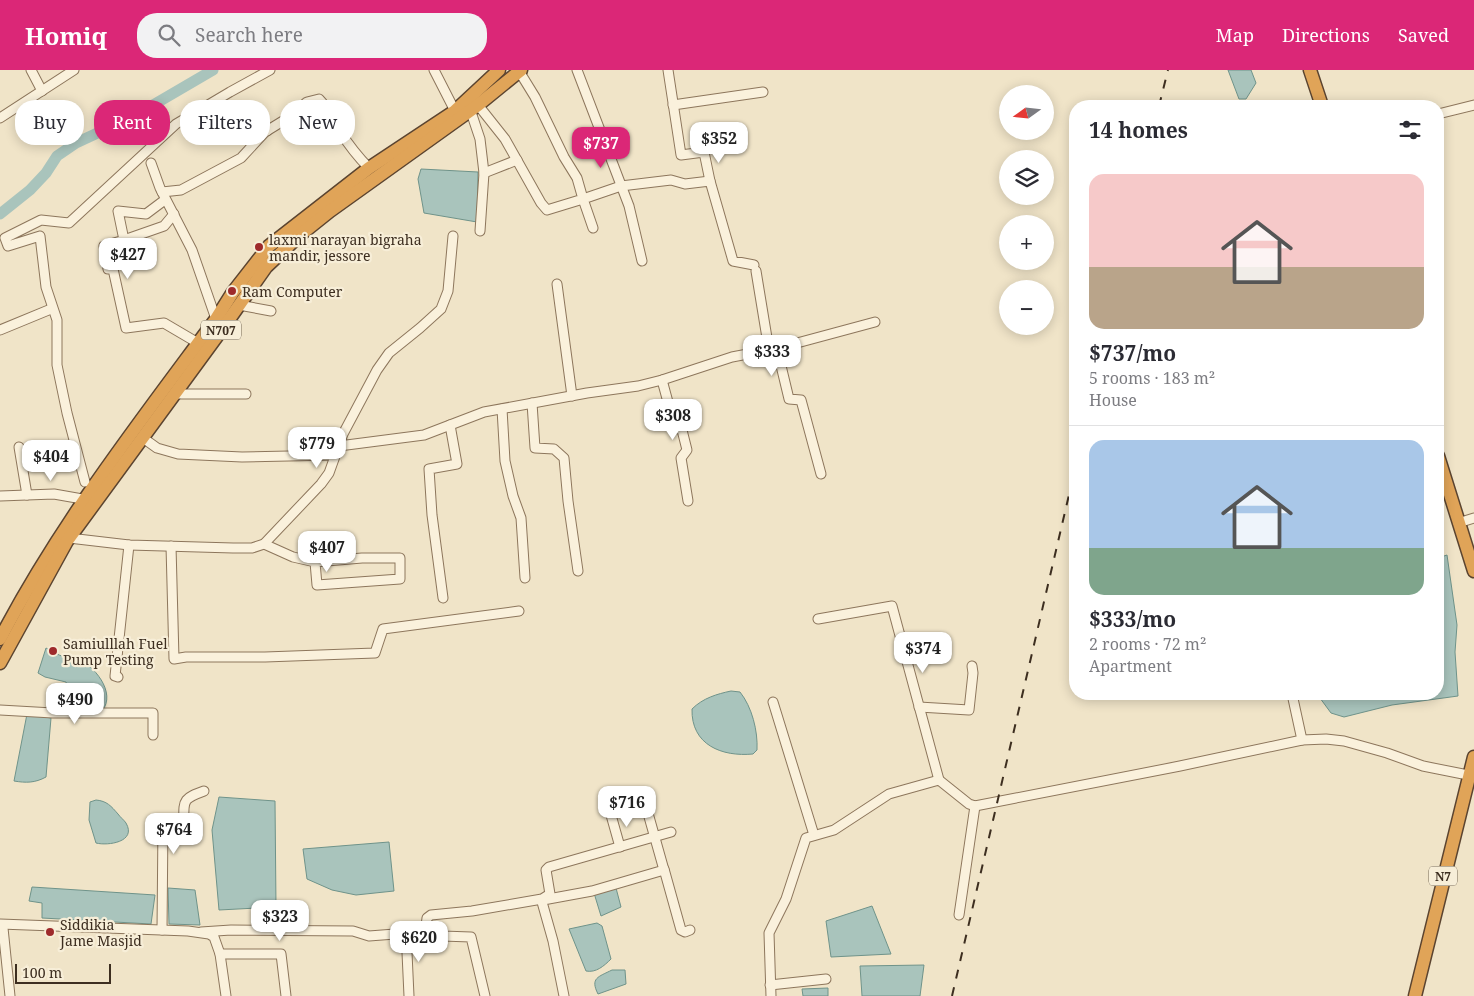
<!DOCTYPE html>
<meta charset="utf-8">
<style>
body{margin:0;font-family:"Noto Serif",serif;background:#f2f2f3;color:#2b2b33;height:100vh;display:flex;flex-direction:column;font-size:19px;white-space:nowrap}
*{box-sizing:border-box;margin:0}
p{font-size:16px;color:#7c7c81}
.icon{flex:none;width:28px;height:28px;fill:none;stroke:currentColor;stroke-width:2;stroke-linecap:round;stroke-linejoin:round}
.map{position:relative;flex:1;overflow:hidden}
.panel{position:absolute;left:1069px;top:30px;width:375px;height:600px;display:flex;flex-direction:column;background:#fff;border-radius:20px;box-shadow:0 2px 12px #0003}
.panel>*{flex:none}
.banner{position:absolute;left:15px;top:30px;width:475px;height:45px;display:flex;gap:10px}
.needle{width:32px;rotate:255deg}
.tools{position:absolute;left:999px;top:15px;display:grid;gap:10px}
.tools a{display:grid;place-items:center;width:55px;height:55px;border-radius:50%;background:#fff;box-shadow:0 2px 12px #0003;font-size:25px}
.scale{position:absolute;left:15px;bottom:12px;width:96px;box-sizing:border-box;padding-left:5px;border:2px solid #3d2e20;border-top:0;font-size:14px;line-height:18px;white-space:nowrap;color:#3d2e20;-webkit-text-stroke:4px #f7eed8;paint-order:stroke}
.price{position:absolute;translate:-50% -42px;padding:0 11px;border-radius:10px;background:#fff;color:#222;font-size:16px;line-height:32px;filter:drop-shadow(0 1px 2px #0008)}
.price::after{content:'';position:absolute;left:50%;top:30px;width:15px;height:11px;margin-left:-8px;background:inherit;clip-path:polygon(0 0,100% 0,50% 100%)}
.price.selected{background:#db2777;color:#fff}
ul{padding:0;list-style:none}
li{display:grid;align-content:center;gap:10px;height:265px;padding:0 20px}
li+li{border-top:1px solid #e1e1e2}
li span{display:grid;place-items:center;height:155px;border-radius:15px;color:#555}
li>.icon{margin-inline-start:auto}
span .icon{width:90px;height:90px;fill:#fffc;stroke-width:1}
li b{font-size:21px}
h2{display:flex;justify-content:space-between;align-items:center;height:60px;padding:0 20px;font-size:21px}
.pill{padding:0 18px;border-radius:20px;background:#fff;box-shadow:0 2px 12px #0003;font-size:18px;line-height:45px}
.pill.selected{background:#db2777;color:#fff}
header{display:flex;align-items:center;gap:30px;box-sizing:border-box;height:70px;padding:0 25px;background:#db2777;color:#fff}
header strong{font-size:24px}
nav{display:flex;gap:28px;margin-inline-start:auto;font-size:18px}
.search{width:350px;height:45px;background:#f2f2f3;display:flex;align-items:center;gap:12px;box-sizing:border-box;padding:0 18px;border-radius:20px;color:#7c7c81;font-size:19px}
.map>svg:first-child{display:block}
</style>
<header>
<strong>Homiq</strong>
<div class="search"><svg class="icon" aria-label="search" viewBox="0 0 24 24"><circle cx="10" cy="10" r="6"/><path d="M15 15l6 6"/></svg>Search here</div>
<nav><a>Map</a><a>Directions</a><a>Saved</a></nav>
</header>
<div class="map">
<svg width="1474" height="926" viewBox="0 0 1474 926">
<rect width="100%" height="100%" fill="#f0e4c8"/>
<g fill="#a9c4bc" stroke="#6f938a">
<polygon points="1228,0 1251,0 1256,13 1246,29 1239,29"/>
<polygon points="421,99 478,102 477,152 424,143 418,109"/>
<polygon points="1447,485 1457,555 1455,582 1458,626 1392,635 1344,647 1331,643 1317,624 1438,624 1438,488"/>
<path d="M46,578C52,581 58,585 64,587C67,588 72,587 75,588C94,594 117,623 102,641L94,639L93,635H73L66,612L45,607L38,603Z"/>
<path d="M731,621L740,622C752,637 758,661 757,680L753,684C722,687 691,675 692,639C703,628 717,624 731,621Z"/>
<path d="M27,644L51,648L46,707C35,713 26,713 14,711Z"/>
<polygon points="219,727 275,731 276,837 219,840 212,760"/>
<path d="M96,730C107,731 111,736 118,744C120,747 124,750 126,753C137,772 108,776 96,773L89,750L90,732Z"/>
<polygon points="389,772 394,821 356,825 332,820 307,809 303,779"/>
<polygon points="32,817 155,825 151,854 42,848 42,833 29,831"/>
<polygon points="168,818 195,820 200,855 169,854"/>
<polygon points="616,818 621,837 601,846 594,823"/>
<polygon points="872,836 891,884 831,887 826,851"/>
<path d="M597,853L602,856L611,889C604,896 596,903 586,901L569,859Z"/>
<polygon points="924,895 920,926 862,926 860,896"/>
<path d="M612,900H625L626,914L598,924C590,908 598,907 612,900Z"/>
<polygon points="828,918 828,926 803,926 802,919"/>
</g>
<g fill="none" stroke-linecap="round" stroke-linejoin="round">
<polyline stroke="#a9c4bc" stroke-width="11" points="0,144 30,120 46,103 57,86 76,73 136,45 213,0"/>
<defs>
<g id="minor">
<polyline points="31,0 42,21"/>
<polyline points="434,0 455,41"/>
<polyline points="577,0 629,136 642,191"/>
<polyline points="668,0 681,85 704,82 710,111"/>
<polyline points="478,35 505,69 541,133 547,140 583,129 577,108 564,87 535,27 519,1"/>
<polyline points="673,35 763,22"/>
<polyline points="1438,44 1474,35"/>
<polyline points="472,45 480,69 484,103 480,161"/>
<polyline points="258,46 267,61"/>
<polyline points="0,48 74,0"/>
<polyline points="151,93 160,118 192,180 216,249"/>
<polyline points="484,103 517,90"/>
<path d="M162,122L181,120L241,88L265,62L291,46L307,32L319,29C328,38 332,49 339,60C348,74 357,86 369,98"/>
<polyline points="162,132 146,144 118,141 124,170 104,176 108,199 113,199 126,258 164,253 198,273"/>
<polyline points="593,158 583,129 621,116 671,110 685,114 710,111 733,191 754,195"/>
<polyline points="124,170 164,156 174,144"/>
<polyline points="557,214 572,326"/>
<polyline points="239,235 271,241"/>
<polyline points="0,260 51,239"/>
<polyline points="777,279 789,329 801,330 821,404"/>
<polyline points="771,280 875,252"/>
<polyline points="662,310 675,358 682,360 687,380 681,388 688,431"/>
<polyline points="175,324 246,324"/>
<polyline points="532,333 535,378 554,379 564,388 568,431 578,501"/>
<polyline points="502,339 505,391 513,426 521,448 525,508"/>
<polyline points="143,368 157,378 178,384 242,387 335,385"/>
<polyline points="339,376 424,365 484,342 587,323 638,316 662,310 732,287 769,280 756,201"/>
<polyline points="19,377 27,425"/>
<polyline points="85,412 67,343 57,295 57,250 46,217 40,166 8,176 5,168 41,150 69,153 176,54 230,22 270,0"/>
<polyline points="0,426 54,424 88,430"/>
<polyline points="1458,453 1474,448"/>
<polyline points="69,468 129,475 233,478 252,478 264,474 321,414 329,403 343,364 377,300 389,283 420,258 441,239 448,221 453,166"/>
<polyline points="264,474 293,487 315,492 362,488 400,488 400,509 317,515 315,492"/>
<polyline points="171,476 174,589 186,587 265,587 375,583 383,559 519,541"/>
<polyline points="443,528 432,445 429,399 457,394 450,355"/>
<polyline points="818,549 892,536 939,710"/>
<polyline points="118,607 115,606 129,475"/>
<polyline points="773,632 814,765"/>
<polyline points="919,637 969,640 973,603 972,596"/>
<polyline points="0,640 53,643 153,643 153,665"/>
<polyline points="1302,670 1326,669 1344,671 1387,683 1423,696 1468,705"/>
<polyline points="611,745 620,777"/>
<polyline points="664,799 681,860 685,862 690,860"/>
<polyline points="959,845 975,736"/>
<polyline points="0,854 188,861 209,864 214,867 220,884 226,926"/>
<polyline points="426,856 427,848 431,845 472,841 542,829 550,824 546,800 549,797 671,762"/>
<polyline points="0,858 3,858 10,926"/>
<path d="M162,860L163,752L184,749C183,729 185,728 204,721"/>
<polyline points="406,861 409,926"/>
<polyline points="201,862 231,860 353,861 369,866 395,864 426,856 434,858 442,866 471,867 485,926"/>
<polyline points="220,884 281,884 286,926"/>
<polyline points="770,915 826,909"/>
<polyline points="564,926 553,871 542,832 543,830 592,821 664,800 644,729"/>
<polyline points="771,926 769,863 786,829 806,768 834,760 889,724 939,710 969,734 975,736 1180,696 1302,670 1292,624"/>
</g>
<g id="highway">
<polyline points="1310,0 1322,36"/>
<polyline points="1438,386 1474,501"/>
<path d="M0,569C60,454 139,353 216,249L233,222L269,176L369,98L455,41L499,0"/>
<polyline points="0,593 67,471 223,258 266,197 300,165 330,141 478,35 521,0"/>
<polyline points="1415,926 1474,687"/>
</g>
</defs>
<use href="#minor" stroke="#8d765c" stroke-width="11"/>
<use href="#highway" stroke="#5b4430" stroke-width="15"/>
<use href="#minor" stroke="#faf1dc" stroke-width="9"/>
<use href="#highway" stroke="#e0a458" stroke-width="12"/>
<g stroke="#3d2e20" stroke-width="2" stroke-dasharray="9 9" stroke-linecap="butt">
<polyline points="1159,36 1168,0"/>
<polyline points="952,926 1075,399"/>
</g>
</g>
<g fill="#9e2a2b" stroke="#f7eed8" stroke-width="2">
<circle cx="259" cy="177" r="5"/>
<circle cx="232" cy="221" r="5"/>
<circle cx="53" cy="581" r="5"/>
<circle cx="50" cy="862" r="5"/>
</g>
<g text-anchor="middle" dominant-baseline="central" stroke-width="4.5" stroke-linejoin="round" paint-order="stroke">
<g fill="#f7eed8" stroke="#756857" stroke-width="1">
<rect x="201" y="250.5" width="40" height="19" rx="4"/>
<rect x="1429" y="796.5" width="28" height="19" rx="4"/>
</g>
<g font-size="12" font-weight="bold" fill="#3d2e20">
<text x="221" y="260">N707</text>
<text x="1443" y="806">N7</text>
</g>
<g font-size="14" fill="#3d2e20" stroke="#f7eed8" text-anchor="start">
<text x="269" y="169">laxmi narayan bigraha<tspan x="269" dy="16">mandir, jessore</tspan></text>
<text x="242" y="221">Ram Computer</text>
<text x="63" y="573">Samiulllah Fuel<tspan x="63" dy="16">Pump Testing</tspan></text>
<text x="60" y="854">Siddikia<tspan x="60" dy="16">Jame Masjid</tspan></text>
</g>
</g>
</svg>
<div class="tools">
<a><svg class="needle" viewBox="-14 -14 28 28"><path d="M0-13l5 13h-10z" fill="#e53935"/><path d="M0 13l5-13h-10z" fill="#7c7c81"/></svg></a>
<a><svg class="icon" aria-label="layers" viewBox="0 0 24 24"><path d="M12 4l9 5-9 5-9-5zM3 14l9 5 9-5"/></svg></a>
<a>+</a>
<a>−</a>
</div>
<div class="scale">100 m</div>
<b class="price" style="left:719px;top:94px">$352</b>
<b class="price selected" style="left:601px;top:99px">$737</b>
<b class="price" style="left:128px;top:210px">$427</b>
<b class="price" style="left:772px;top:307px">$333</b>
<b class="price" style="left:673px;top:371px">$308</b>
<b class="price" style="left:317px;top:399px">$779</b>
<b class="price" style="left:51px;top:412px">$404</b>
<b class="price" style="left:327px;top:503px">$407</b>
<b class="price" style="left:923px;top:604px">$374</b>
<b class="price" style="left:75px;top:655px">$490</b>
<b class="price" style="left:627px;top:758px">$716</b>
<b class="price" style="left:174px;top:785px">$764</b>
<b class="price" style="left:280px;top:872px">$323</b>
<b class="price" style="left:419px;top:893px">$620</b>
<div class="banner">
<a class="pill">Buy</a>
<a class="pill selected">Rent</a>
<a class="pill">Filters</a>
<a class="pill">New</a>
</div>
<section class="panel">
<h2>14 homes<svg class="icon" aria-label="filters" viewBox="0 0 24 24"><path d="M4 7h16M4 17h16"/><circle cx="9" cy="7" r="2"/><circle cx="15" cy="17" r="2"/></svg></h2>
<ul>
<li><span style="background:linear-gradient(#f6c9c9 60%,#b9a48a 0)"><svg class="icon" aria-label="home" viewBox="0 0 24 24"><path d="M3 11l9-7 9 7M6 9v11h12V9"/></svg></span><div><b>$737/mo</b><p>5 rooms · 183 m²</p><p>House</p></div></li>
<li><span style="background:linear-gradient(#a9c7e8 70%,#7fa58c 0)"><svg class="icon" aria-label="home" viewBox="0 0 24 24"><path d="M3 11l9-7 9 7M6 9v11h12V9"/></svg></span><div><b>$333/mo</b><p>2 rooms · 72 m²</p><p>Apartment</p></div></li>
</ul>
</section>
</div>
